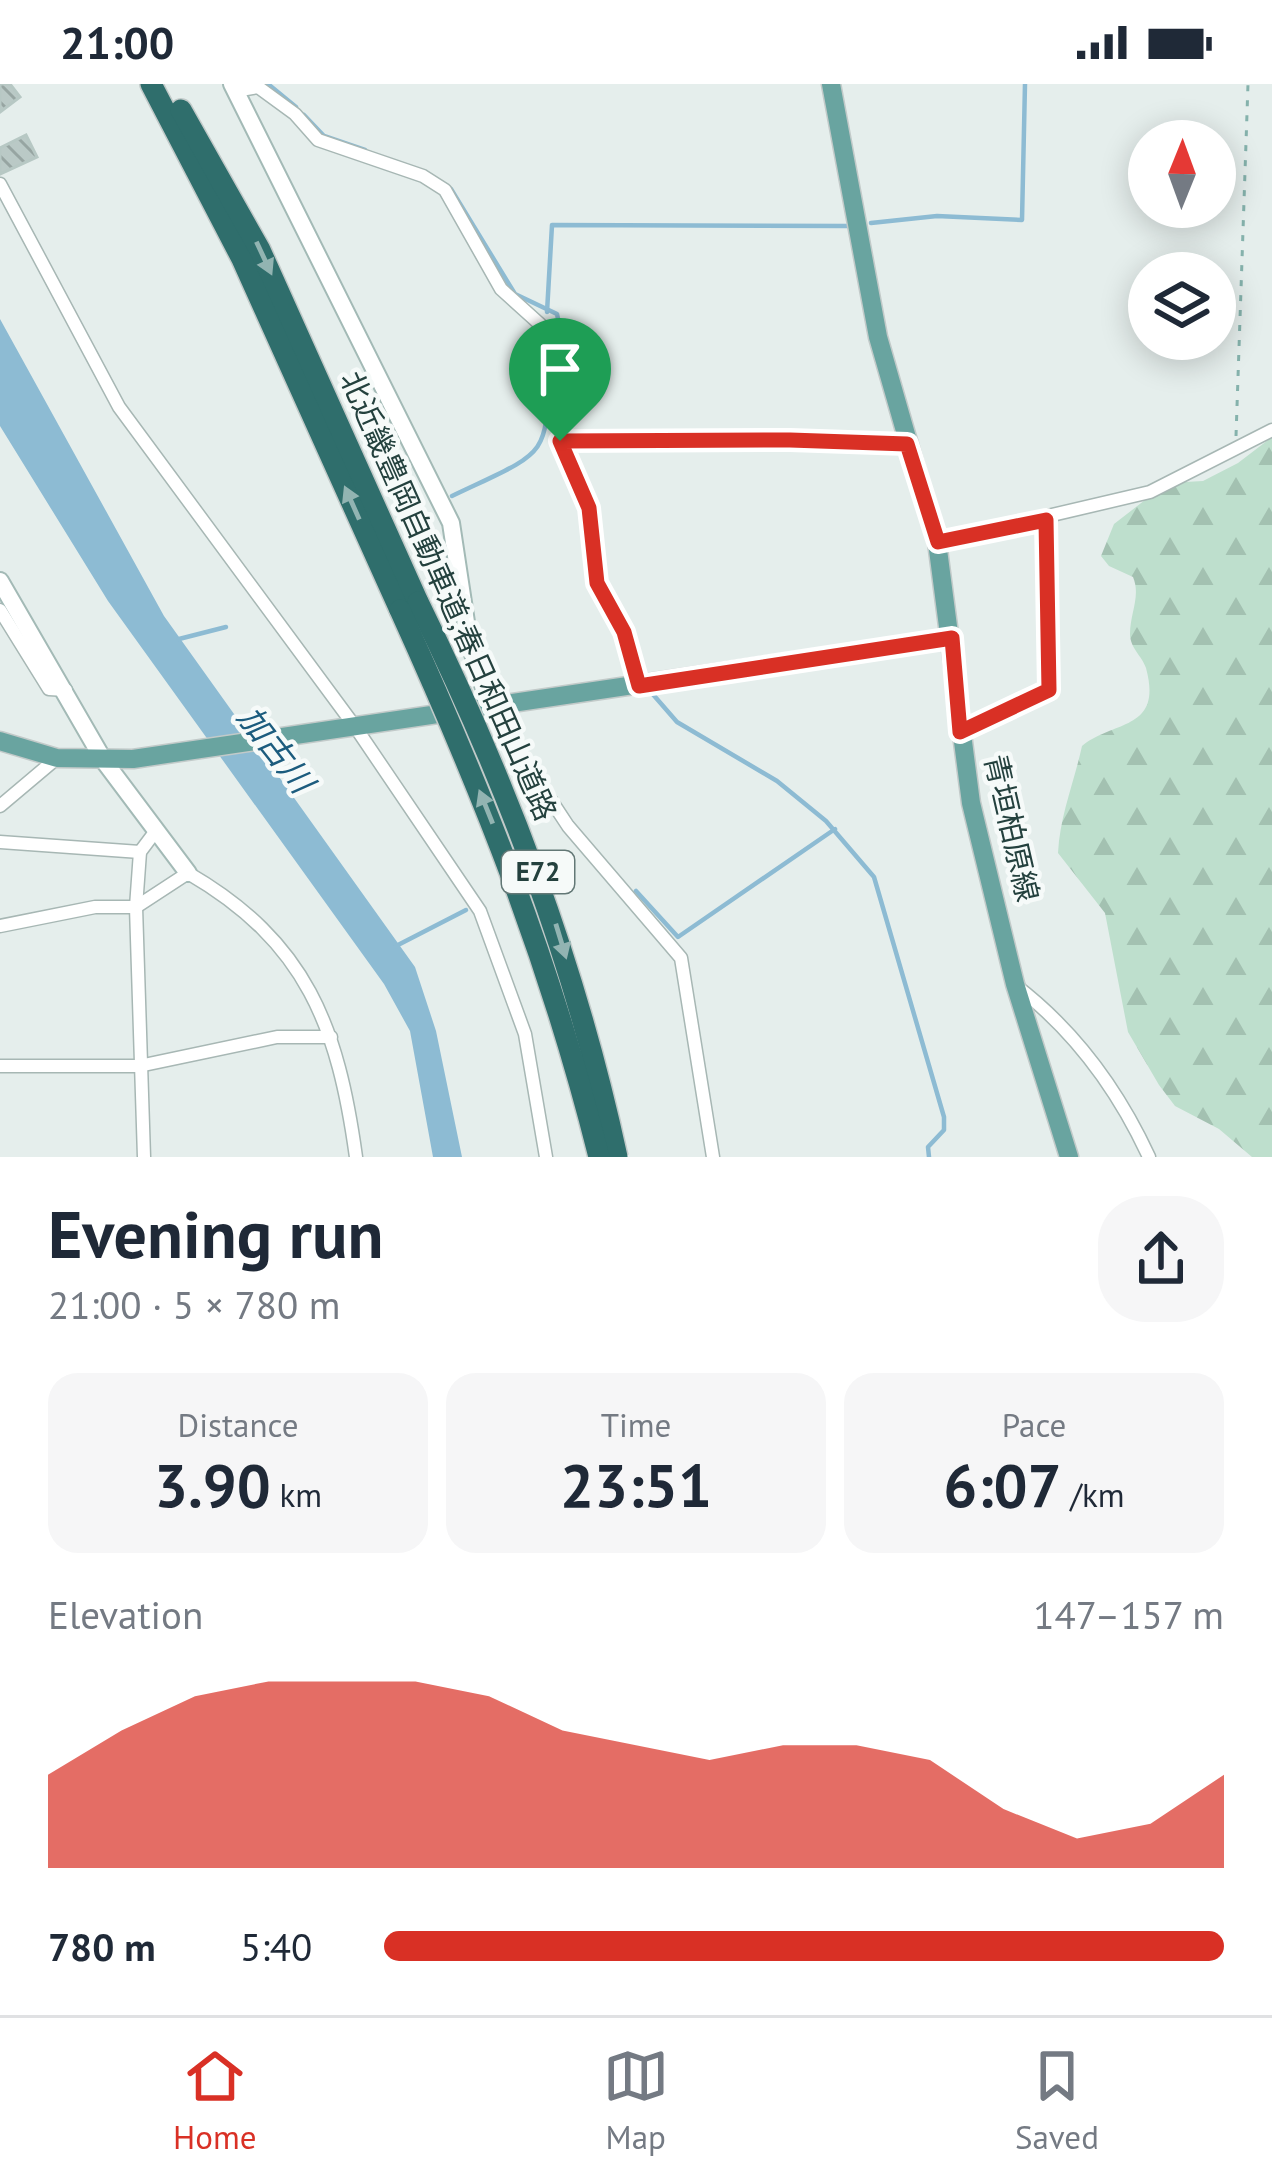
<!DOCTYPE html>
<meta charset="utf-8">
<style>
:root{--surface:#fff;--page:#f6f6f7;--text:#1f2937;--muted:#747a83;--line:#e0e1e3;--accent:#d93025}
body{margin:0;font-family:"PT Sans","Noto Sans JP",sans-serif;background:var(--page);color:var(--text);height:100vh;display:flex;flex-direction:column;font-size:45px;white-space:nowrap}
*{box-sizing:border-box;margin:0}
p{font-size:39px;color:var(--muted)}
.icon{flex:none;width:66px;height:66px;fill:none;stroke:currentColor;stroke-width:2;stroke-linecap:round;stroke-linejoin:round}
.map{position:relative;height:1073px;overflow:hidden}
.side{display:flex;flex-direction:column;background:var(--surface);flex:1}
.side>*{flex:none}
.needle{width:78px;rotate:1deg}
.fabs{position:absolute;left:1128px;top:36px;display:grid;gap:24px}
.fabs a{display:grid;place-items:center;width:108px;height:108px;border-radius:50%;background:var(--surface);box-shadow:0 6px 30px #0003;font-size:60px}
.pin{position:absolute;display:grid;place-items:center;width:102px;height:102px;color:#fff;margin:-123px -51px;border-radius:50% 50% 50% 0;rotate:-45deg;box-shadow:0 0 12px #0007}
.pin .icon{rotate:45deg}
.round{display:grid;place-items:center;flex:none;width:126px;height:126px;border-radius:48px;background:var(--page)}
.head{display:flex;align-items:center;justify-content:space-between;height:204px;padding:0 48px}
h1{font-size:66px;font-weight:800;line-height:90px}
.stats{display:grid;grid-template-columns:repeat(3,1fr);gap:18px;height:204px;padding:12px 48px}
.stats div{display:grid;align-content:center;border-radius:30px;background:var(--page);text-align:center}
.stats b{font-size:60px;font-weight:800}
.stats small{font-size:33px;font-weight:400}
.stats p{font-size:33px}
.chart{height:336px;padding:24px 48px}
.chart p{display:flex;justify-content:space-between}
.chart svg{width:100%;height:216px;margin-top:12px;fill:var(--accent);opacity:.7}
ul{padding:0 48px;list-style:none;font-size:39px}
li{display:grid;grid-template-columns:192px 144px 1fr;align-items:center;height:90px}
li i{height:30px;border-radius:15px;background:var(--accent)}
.status{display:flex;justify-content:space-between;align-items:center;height:84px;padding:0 60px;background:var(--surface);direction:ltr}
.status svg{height:33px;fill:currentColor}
.dock{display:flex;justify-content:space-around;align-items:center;height:168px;border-top:3px solid var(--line);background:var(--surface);font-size:33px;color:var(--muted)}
.dock a{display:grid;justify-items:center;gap:6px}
.dock .active{color:var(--accent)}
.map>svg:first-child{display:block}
.forest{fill:url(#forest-firs)}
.water{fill:#8dbbd3}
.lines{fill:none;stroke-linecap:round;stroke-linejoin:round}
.stream{stroke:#8dbbd3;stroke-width:4.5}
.building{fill:url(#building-back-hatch);stroke:#b7c8c4;stroke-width:3}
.street-casing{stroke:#a7b7b4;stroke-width:15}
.secondary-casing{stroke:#a3bab6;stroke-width:20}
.primary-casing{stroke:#c2cac9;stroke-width:21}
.highway-casing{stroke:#c2cac9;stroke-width:24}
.path{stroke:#85b2ac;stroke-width:3;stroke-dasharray:6 9;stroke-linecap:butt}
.street{stroke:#fff;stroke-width:12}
.secondary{stroke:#fff;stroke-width:16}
.primary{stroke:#69a4a0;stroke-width:18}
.highway{stroke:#2f6e6c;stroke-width:21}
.highway-bridge-casing{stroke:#c2cac9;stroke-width:24;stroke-linecap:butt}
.highway-bridge{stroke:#2f6e6c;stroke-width:21}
.oneway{fill:#92b4b2}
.route-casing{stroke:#fff;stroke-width:24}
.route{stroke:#d93025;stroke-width:15}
.labels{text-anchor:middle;stroke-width:9;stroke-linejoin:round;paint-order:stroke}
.shield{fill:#f6faf9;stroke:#637876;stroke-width:3}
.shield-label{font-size:27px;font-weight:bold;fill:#24413e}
.street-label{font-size:30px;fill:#24413e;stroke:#f6faf9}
.water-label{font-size:33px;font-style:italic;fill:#1c5c7e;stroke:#f6faf9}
</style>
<div class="status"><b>21:00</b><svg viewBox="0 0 49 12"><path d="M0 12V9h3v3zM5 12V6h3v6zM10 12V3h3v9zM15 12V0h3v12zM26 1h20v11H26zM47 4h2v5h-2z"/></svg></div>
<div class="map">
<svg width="1272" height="1073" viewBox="0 0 1272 1073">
<defs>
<pattern id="forest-firs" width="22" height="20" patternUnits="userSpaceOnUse" patternTransform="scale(3)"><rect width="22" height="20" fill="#bedfcd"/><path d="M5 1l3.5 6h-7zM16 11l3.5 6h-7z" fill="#a3c1b1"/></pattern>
<pattern id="building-back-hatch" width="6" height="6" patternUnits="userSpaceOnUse" patternTransform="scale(3)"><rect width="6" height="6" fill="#bac9c6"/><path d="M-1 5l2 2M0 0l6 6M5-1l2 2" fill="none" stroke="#97a5a2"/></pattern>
</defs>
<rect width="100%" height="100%" fill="#e5eeec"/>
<path class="forest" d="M 1272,353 L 1272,1073 L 1252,1073 L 1219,1045 L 1175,1022 L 1159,1001 L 1128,948 L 1105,829 L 1058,769 C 1060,731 1074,699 1082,662 C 1114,636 1163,647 1146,584 C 1142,572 1130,564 1130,550 C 1130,529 1141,512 1133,493 L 1109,482 L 1101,472 L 1114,440 L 1167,399 L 1203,397 L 1238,379 Z"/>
<polygon class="water" points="0,235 164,532 415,883 436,947 462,1073 433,1073 410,947 384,900 108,517 0,342"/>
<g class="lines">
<g class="stream">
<polyline points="268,0 296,23"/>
<polyline points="304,31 324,52 365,66"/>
<polyline points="451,105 515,210 557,230 565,269"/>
<polyline points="871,139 937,132 1022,136 1025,0"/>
<polyline points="547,228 552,141 848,142"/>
<polyline points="578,389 593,417 596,439"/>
<path d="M 452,412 C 555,363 545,377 550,265"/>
<polyline points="601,492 632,547 645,591"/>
<polyline points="179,555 226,543"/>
<polyline points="650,607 677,638 777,697 826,737 874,793 944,1033 944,1046 928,1063 929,1073"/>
<polyline points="636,807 678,853 835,745"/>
<polyline points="396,862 466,826"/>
</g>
</g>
<g class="building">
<polygon points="0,0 10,0 20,13 0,28"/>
<polygon points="26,51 37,73 0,90 0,64"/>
</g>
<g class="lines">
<defs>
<g id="street">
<polyline points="235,7 258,3 295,30 318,56 423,92 445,106 501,205 553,252 559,269 563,372 589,424 597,499 624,548 639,602"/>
<polyline points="0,100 119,323 356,644 480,827 525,950 546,1073"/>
<polyline points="560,357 907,360"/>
<polyline points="937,458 1150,408 1272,346"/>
<polyline points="0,526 49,605 66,606"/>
<polyline points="491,625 568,742 681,874 713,1073"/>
<polyline points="960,648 1049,606 1046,436"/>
<polyline points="0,722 57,674"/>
<polyline points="0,758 140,768"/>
<path d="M 0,842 L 95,823 L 136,823 L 188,789 C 307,858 338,943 356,1073"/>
<path d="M 1015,901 C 1074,946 1118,1006 1149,1073"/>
<polyline points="0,982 139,982 277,953 331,953"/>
<polyline points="144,1073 136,823 140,768 155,748"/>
</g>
<g id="secondary">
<polyline points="232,0 451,439 469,558 491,625"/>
<polyline points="0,497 104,677 188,789"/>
</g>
<g id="primary">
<polyline points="831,0 878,253 937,458 971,719 1015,900 1069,1073"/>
<polyline points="0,657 57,674 133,675 952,554"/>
</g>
<g id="highway">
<polyline points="151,0 242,175 400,526"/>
<polyline points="181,26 260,166 418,518"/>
</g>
</defs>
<use href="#street" class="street-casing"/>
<use href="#secondary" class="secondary-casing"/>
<use href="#primary" class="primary-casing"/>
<use href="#highway" class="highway-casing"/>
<polyline class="path" points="1236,352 1248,0"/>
<use href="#street" class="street"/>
<use href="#secondary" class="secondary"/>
<use href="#primary" class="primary"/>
<use href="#highway" class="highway"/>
<defs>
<g id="highway-bridge">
<path d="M 418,518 C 506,697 575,878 617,1073"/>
<path d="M 400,526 C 483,709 550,877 599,1073"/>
</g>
</defs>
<use href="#highway-bridge" class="highway-bridge-casing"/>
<use href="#highway-bridge" class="highway-bridge"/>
</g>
<defs><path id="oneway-solid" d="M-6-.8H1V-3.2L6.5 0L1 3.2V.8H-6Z" transform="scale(3)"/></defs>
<g class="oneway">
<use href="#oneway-solid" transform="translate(264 174) rotate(65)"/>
<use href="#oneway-solid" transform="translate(352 419) rotate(-114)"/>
<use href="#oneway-solid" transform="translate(486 723) rotate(-112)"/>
<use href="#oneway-solid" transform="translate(561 857) rotate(73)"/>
</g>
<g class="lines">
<defs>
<polygon id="route" points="790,356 907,360 938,458 1046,436 1049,606 960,648 952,554 639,602 624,548 597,499 589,424 560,357"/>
</defs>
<use href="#route" class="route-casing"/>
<use href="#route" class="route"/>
</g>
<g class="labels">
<rect class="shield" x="502" y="767" width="72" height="42" rx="9"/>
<g class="shield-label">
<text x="538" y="797">E72</text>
</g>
<g class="street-label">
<text transform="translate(448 512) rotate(66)" y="10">北近畿豊岡自動車道;春日和田山道路</text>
<text transform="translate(1011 744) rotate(77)" y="10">青垣柏原線</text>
</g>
<g class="water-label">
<text transform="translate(276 665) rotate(52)" y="12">加古川</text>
</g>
</g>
</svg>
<div class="fabs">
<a><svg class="needle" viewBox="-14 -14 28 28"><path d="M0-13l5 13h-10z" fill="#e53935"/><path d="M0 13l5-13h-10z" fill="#747a83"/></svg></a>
<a><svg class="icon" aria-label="layers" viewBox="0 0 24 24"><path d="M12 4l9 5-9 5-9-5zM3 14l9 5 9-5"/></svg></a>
</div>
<div class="pin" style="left:560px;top:357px;background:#1e9e55"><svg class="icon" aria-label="arrive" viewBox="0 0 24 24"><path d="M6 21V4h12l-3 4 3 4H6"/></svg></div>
</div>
<section class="side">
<div class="head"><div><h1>Evening run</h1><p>21:00 · 5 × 780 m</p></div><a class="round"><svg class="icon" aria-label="share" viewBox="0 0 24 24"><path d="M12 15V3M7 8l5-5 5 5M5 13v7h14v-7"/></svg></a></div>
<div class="stats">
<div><p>Distance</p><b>3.90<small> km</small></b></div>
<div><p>Time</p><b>23:51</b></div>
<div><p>Pace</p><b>6:07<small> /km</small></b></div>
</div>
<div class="chart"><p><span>Elevation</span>147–157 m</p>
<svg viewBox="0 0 160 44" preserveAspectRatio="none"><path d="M0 44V25L10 16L20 9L30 6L40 6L50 6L60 9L70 16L80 19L90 22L100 19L110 19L120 22L130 32L140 38L150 35L160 25V44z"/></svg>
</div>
<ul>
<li><b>780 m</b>5:40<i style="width:100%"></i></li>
</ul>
</section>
<nav class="dock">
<a class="active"><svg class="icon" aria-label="home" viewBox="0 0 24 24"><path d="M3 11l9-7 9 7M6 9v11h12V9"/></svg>Home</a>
<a><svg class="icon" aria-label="map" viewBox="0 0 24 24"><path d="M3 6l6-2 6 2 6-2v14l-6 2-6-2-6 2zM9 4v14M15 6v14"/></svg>Map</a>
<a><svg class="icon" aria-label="saved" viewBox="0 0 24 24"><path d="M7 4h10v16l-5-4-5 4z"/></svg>Saved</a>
</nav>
